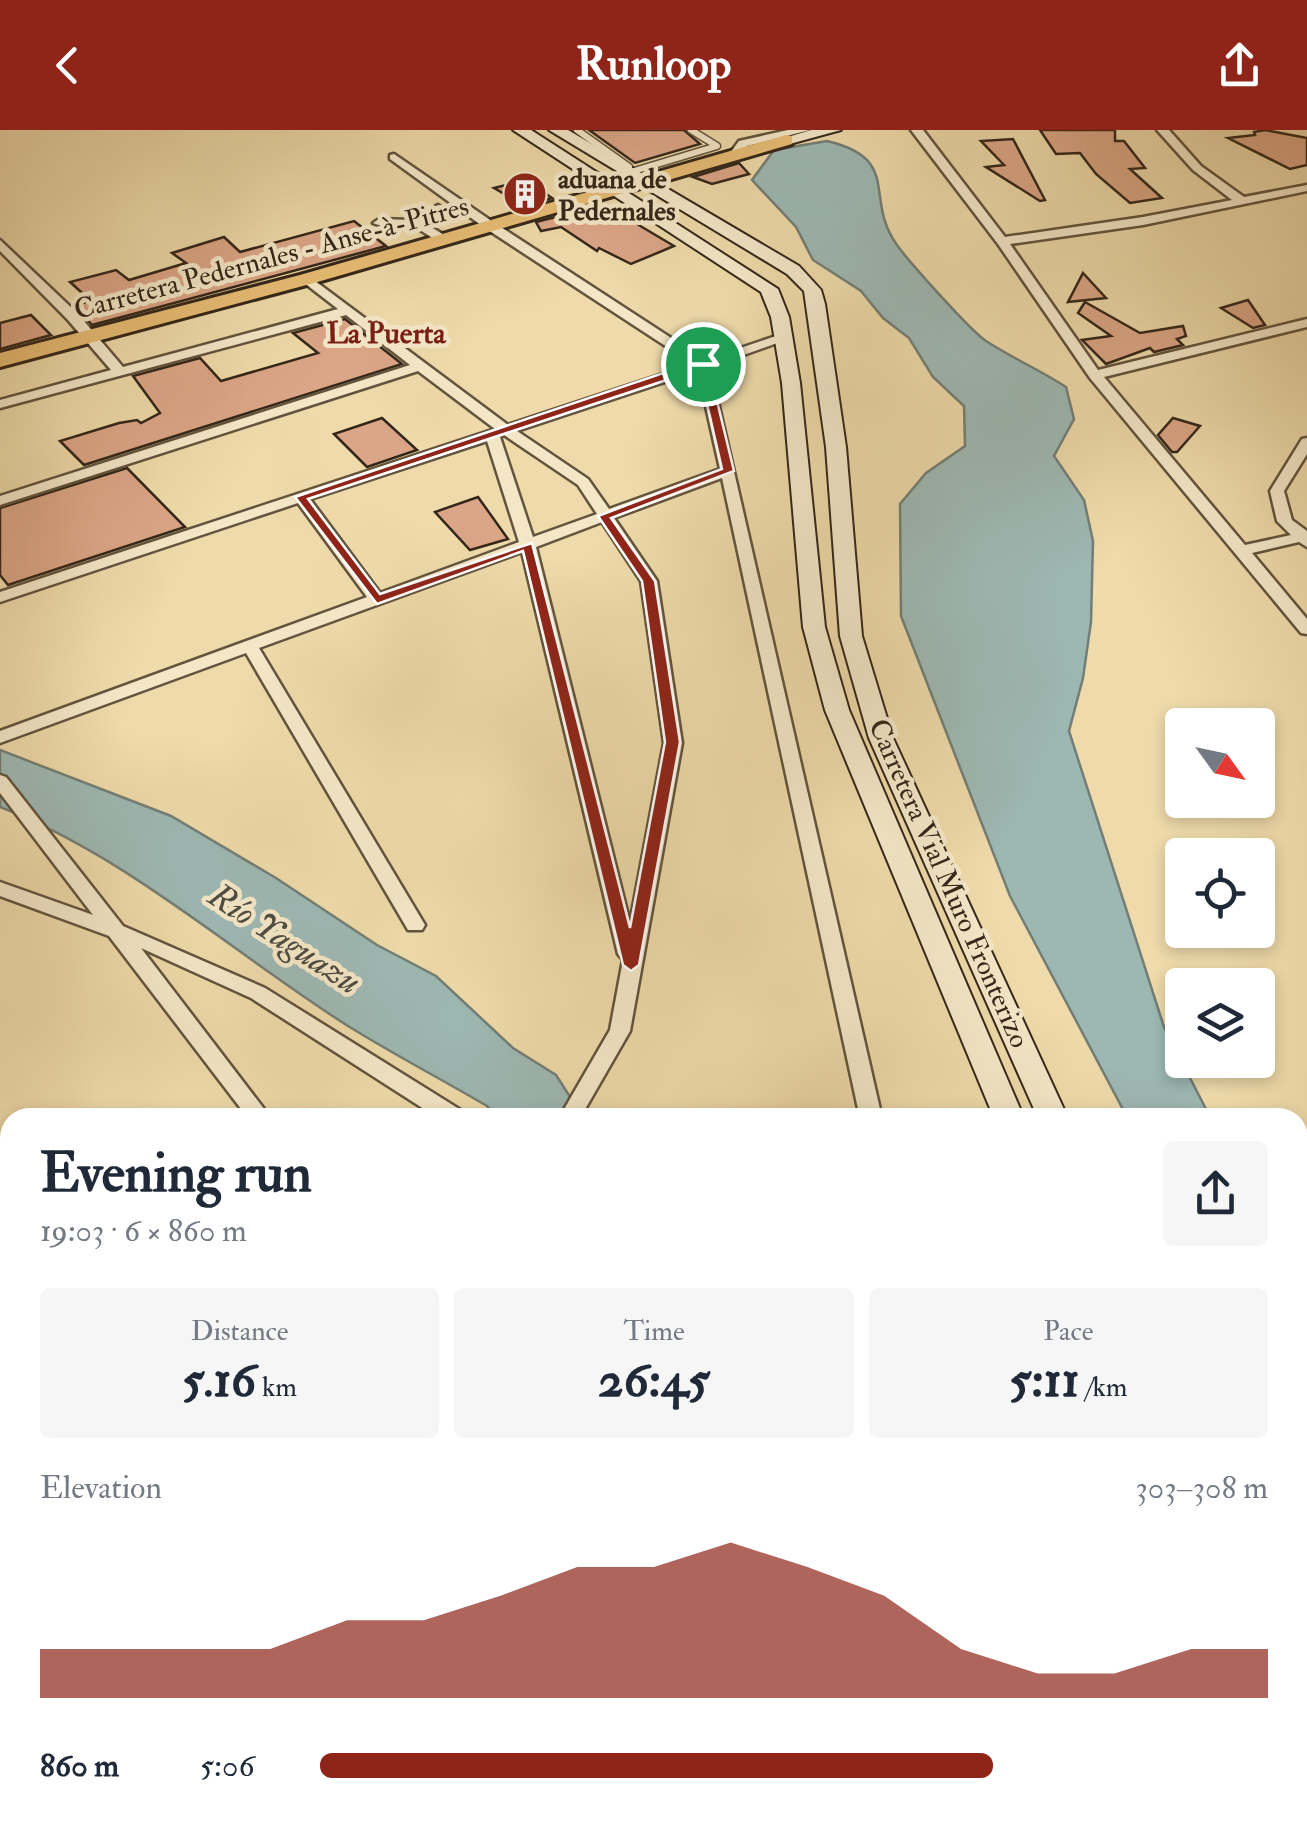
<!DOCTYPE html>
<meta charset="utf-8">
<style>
:root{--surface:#fff;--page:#f6f6f7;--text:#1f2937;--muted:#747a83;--accent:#8f2418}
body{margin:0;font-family:"IM FELL Double Pica",serif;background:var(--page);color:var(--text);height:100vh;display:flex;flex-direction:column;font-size:38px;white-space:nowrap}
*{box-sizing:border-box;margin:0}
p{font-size:32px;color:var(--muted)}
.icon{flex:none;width:55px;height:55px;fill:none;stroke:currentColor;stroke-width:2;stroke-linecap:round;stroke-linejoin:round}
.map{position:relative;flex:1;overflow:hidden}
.panel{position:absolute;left:0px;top:978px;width:1308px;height:718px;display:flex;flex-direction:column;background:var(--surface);border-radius:30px 30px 0 0;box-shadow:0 5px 15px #0003}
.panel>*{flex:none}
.needle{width:65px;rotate:123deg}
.controls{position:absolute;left:1165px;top:578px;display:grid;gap:20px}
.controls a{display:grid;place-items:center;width:110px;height:110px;border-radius:10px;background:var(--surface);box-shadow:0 5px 15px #0003;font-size:50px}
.pin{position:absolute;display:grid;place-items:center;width:85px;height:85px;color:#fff;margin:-42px;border:5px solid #fff;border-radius:50%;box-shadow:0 2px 10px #0007}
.round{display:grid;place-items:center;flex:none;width:105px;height:105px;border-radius:10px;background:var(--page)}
.summary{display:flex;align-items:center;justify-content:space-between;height:170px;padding:0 40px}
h1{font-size:55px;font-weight:700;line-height:75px}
.figures{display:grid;grid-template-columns:repeat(3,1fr);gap:15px;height:170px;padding:10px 40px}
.figures div{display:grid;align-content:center;border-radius:10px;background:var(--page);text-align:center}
.figures b{font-size:50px;font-weight:700}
.figures small{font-size:28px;font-weight:400}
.figures p{font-size:28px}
.chart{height:280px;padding:20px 40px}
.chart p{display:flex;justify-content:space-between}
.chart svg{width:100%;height:180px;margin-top:10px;fill:var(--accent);opacity:.7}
ul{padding:0 40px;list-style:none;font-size:32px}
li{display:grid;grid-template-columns:160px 120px 1fr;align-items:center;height:75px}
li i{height:25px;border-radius:12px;background:var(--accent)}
header{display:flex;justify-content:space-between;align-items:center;height:130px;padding:0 40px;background:var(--accent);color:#fff;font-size:45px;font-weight:700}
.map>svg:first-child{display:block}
.green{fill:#b2c18d;stroke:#737453;stroke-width:2.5}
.water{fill:#9db8b3;stroke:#737e75;stroke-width:2.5}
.building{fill:#dba687;stroke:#342719;stroke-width:2.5}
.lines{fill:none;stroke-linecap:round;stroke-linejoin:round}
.lane-casing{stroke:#62543d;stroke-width:9}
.street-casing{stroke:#62543d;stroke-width:5}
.secondary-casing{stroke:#342719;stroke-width:4}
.primary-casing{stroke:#342719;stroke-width:6}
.lane{stroke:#f4e7c8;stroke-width:6}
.street{fill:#f4e7c8;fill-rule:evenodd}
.secondary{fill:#f4e7c8;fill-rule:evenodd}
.primary{fill:#e7bd75;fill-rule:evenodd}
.route{fill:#8f2418;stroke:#fff;stroke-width:2.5;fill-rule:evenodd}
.labels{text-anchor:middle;stroke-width:9;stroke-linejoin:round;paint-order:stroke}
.far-poi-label{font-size:28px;font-weight:bold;fill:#342719;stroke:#f4e7c8;text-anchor:start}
.far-street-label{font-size:28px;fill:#342719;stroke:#f4e7c8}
.far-neighbourhood-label{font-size:30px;font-weight:bold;fill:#7a1f14;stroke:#f4e7c8}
.water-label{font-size:35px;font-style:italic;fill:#4e4b40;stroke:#f4e7c8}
</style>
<header><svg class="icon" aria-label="back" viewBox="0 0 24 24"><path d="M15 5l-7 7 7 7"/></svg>Runloop<svg class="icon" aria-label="share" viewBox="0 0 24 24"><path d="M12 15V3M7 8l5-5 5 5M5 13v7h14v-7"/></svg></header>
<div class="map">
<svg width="1307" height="1693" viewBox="0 0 1307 1693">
<rect width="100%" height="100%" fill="#eedaaa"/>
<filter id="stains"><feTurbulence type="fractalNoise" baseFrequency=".002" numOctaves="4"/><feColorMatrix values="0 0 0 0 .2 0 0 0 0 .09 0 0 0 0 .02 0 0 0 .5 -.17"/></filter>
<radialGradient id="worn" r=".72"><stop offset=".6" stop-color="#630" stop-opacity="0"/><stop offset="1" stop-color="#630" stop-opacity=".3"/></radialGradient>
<polygon class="green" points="421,1685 622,1685 624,1693 405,1693"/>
<g class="water">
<path d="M 827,11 C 903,29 863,68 897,115 C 909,132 971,201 986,211 C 1012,228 1040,240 1066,257 L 1074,289 L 1054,326 L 1084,370 L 1093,411 L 1091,492 L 1083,548 L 1069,601 L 1164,897 L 1210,987 L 1127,987 L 1010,766 L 901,486 L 900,374 L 926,343 L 965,316 L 964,276 L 933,247 L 909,208 L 883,188 L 861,161 L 813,130 L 796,97 L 752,50 L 774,20 Z"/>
<path d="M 0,620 L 171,686 L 276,748 L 377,815 L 436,846 L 513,918 L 556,945 L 583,987 L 495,987 L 487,976 C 441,949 393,924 348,896 C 233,823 128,727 0,677 Z"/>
<polygon points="1298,1198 1307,1223 1307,1438 1298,1402"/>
</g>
<g class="building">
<polygon points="589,0 684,0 700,14 635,33"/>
<polygon points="1040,0 1115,0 1115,11 1124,11 1145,38 1130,39 1162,68 1130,73 1096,44 1080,23 1056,24"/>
<polygon points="1265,0 1307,8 1307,35 1290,39 1228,8 1255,5 1254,2"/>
<polygon points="1013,9 1034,49 1045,70 1040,71 986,37 1004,35 981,11"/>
<polygon points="739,33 749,44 712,54 693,47"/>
<polygon points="526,50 552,68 525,76 494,58"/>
<polygon points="607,74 642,97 674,116 631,134 599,118 597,121 561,97 541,101 536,92"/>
<polygon points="354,91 386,116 92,195 76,177 90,170 70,152 116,140 129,150 186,133 172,123 224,107 240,122"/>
<polygon points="1083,143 1106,168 1068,172"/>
<polygon points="1248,170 1265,195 1253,198 1221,178"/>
<polygon points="1085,172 1140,203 1183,196 1186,206 1177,209 1183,215 1154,222 1150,218 1106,234 1082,210 1111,206 1078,183"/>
<polygon points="31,185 51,205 0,219 0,193"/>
<polygon points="345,189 402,234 84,335 60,311 119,293 137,290 141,293 160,283 133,246 200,228 221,251 318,223 293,203"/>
<polygon points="382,288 417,320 367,337 334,304"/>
<polygon points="1173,288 1200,296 1177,322 1172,322 1158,305"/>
<polygon points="127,338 185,397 8,455 0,445 0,378"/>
<polygon points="478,367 508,409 470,420 435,382"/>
</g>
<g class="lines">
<defs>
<g id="lane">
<polyline points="577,0 629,37"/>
<polyline points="634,41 717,16 691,0"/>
</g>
<g id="street">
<polygon points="788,0 810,0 747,16 740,25 730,23 739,11"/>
<polygon points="911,0 923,0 1005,107 1143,87 1232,70 1193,40 1157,0 1169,0 1201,36 1244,67 1307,55 1307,61 1143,95 1010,114 1098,240 1307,189 1307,197 1104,247 1245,415 1291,405 1277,391 1270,361 1302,309 1307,308 1307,324 1284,361 1292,390 1307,401 1307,417 1299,412 1252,423 1307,489 1307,504 1301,503 1090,248 998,114"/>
<path d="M 394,24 L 493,92 L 705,230 L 779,205 L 791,208 L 710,237 L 882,988 L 860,988 L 722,348 L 614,388 L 657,451 L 682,613 L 630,901 L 580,988 L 559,988 L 610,900 L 623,830 L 618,824 L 522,422 L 259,518 L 422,790 L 425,795 L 422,800 L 408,800 L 246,523 L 0,613 L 0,601 L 367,467 L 298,373 L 0,472 L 0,462 L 495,299 L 418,241 L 0,375 L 0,366 L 410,235 L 346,185 L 0,278 L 0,270 L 111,240 L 68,190 L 0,121 L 0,110 L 78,184 L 123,237 L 338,179 L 303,152 L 301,149 L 307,145 L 508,295 L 693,234 L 485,98 L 390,29 L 390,25 ZM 698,241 L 720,339 L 609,379 L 588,349 L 517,301 ZM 504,305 L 578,355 L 597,384 L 533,407 L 500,307 ZM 487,311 L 519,412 L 380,463 L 310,369 ZM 602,392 L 641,451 L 664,613 L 630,793 L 536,417 Z"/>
<path d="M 438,75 L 444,79 L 442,82 L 424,93 L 446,106 L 446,112 C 433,112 427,102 415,98 C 401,94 386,99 373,93 L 379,89 L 411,90 Z"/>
<polygon points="0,645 6,647 123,796 265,858 464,982 466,988 438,988 251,868 141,818 271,988 248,988 109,806 0,766 0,752 93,785 0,663"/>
<polygon points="10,1295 10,1327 0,1332 0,1300"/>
<polygon points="430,1685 458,1685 456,1693 428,1693"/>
<polygon points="679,1685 707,1685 709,1693 681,1693"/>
<polygon points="775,1685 807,1685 810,1693 778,1693"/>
<polygon points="1012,1685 1040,1685 1042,1693 1014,1693"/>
</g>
<g id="secondary">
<polygon points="513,0 531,0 778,159 789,187 800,253 825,497 849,580 1024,988 994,988 825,580 803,497 782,253 771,187 761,162"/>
<polygon points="549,0 568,0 799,136 821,160 825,174 846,317 862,506 893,608 1068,988 1038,988 869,608 840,506 826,317 804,161 787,144"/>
<polygon points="811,0 841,0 786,15 778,10"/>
<rect x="1140" y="1685" width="40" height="8"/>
<polygon points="1199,1685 1239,1685 1240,1693 1200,1693"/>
</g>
<polygon id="primary" points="786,5 792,6 792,14 314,153 0,237 0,223 300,145"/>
</defs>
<use href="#lane" class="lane-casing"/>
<use href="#street" class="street-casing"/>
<use href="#secondary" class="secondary-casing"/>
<use href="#primary" class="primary-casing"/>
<use href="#lane" class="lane"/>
<use href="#street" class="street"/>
<use href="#secondary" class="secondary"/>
<use href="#primary" class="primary"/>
</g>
<path class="route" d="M 699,231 L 708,234 L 734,341 L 611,388 L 655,451 L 680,612 L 639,835 L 631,841 L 623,835 L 523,421 L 377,474 L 295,367 ZM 699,239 L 722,339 L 598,386 L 642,451 L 665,612 L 630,798 L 532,413 L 380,464 L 308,369 Z"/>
<defs>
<symbol id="building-disc" viewBox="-11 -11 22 22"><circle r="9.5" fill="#8f2418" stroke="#f4e7c8"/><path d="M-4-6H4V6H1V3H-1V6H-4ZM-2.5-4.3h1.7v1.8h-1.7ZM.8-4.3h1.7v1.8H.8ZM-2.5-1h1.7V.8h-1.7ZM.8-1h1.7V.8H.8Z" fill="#fff"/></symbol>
</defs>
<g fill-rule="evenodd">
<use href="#building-disc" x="500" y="39" width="50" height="50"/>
</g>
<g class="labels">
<g class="far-poi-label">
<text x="558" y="58">aduana de<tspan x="558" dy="32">Pedernales</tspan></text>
</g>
<g class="far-street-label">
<text transform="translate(271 127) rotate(-15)" y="10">Carretera Pedernales - Anse-à-Pitres</text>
<text transform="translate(950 753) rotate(66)" y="10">Carretera Vial Muro Fronterizo</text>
</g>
<g class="far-neighbourhood-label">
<text x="386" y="213">La Puerta</text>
</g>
<g class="water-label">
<text transform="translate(285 808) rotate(33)" y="12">Río Yaguazu</text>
</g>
</g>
<rect width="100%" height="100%" filter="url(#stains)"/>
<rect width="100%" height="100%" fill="url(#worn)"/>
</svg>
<div class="controls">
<a><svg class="needle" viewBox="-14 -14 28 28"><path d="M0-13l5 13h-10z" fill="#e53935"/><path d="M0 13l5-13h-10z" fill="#747a83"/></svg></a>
<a><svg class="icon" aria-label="locate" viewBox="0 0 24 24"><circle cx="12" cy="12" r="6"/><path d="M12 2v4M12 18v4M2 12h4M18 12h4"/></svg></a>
<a><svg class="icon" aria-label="layers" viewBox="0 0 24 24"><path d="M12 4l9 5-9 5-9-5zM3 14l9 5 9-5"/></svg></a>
</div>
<div class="pin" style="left:703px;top:234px;background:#1e9e55"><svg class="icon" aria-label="arrive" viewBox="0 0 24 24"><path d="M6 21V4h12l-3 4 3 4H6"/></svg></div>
<section class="panel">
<div class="summary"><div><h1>Evening run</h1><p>19:03 · 6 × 860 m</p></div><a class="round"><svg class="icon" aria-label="share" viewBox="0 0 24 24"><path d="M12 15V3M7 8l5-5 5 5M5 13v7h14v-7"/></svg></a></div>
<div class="figures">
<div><p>Distance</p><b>5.16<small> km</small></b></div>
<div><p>Time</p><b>26:45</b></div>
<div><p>Pace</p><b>5:11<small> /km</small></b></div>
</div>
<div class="chart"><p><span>Elevation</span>303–308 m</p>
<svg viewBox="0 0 160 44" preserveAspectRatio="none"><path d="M0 44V32L10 32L20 32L30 32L40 25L50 25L60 19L70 12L80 12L90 6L100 12L110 19L120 32L130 38L140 38L150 32L160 32V44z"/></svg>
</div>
<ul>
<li><b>860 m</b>5:06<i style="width:71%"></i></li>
</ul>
</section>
</div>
